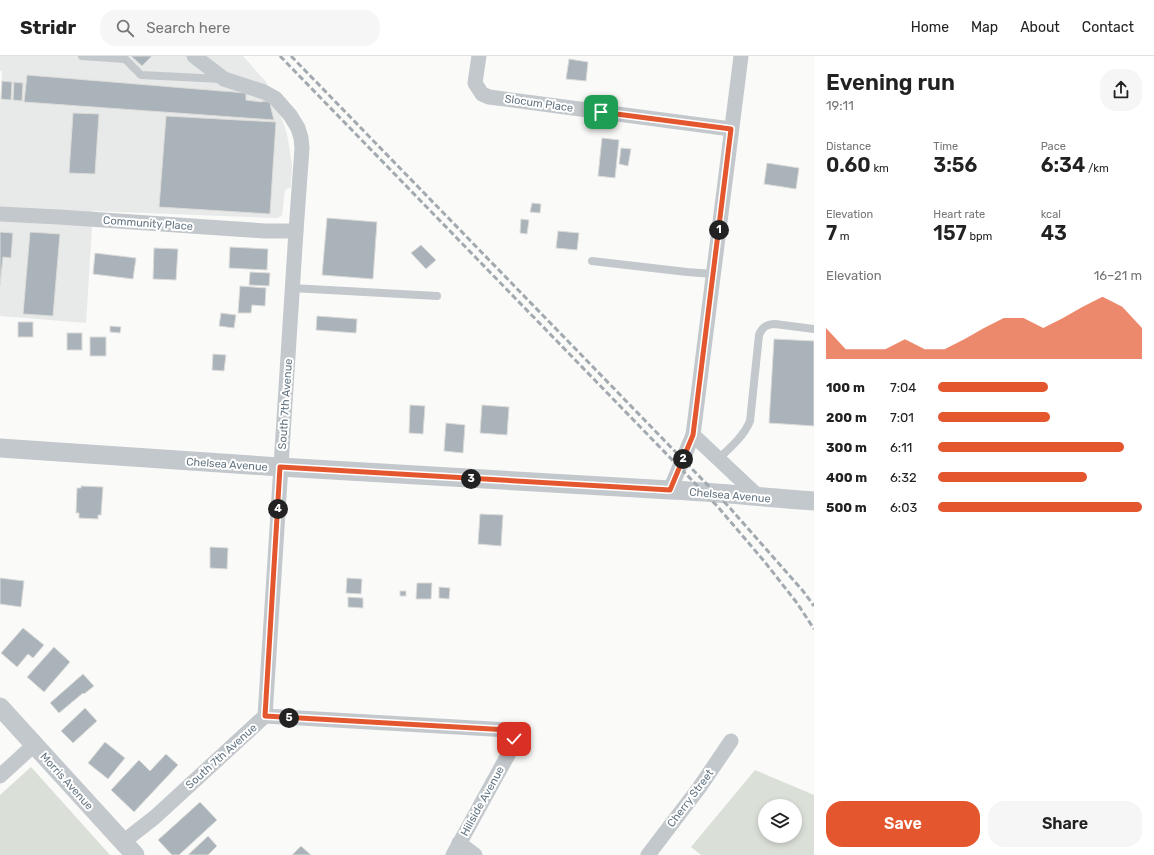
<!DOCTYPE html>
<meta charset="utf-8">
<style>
:root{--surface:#fff;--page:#f6f6f6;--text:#222;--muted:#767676;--line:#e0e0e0;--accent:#e4572e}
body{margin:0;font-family:Rubik,sans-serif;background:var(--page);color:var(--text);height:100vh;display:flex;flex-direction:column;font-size:15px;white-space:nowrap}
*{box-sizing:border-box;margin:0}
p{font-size:13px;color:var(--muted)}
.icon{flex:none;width:22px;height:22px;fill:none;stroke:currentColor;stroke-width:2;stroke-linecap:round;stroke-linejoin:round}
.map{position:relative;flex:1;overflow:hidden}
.drawer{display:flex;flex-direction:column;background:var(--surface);width:340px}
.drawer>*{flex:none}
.fabs{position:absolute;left:758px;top:743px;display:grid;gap:8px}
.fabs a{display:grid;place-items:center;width:44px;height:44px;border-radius:50%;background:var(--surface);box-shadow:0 2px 6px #0003;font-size:20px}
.pin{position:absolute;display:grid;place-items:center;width:34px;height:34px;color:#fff;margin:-17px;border-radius:8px;box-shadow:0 2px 6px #0006}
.km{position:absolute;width:20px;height:20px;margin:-10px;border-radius:50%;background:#222;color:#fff;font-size:11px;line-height:20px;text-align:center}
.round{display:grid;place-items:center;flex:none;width:42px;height:42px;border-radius:16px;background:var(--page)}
.summary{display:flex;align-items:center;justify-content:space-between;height:68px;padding:0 12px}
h1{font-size:22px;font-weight:600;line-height:30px}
.stats{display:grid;grid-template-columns:repeat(3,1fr);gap:6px;height:68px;padding:4px 12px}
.stats div{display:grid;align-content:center}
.stats b{font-size:20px;font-weight:600}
.stats small{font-size:11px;font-weight:400}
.stats p{font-size:11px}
.chart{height:112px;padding:8px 12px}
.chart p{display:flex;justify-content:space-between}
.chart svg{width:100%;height:72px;margin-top:4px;fill:var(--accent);opacity:.7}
.cta{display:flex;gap:8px;margin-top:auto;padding:8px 12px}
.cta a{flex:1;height:46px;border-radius:16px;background:var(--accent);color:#fff;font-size:16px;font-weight:600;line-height:46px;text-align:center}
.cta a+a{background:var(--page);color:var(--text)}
ul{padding:0 12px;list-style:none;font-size:13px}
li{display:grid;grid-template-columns:64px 48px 1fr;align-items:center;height:30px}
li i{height:10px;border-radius:5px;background:var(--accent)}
header{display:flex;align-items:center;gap:24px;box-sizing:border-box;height:56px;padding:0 20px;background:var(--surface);border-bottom:1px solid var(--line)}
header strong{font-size:19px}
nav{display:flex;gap:22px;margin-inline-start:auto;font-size:14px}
.search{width:280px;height:36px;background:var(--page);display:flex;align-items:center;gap:10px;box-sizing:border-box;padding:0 14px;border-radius:16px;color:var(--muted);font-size:15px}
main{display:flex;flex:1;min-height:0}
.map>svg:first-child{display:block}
.built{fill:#e8e9e9}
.green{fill:#dadfd7;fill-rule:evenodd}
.building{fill:#aab3b9;stroke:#dcdcda}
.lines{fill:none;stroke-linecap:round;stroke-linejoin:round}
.service{stroke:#c3c8cc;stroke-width:8}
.minor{stroke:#c3c8cc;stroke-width:15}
.tertiary{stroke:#c3c8cc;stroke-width:19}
.rail{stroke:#a2aab0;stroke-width:3;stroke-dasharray:6 3;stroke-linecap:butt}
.route-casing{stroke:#fff;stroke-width:8}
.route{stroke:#e4572e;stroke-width:5}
.labels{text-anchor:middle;stroke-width:4;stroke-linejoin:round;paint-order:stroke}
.street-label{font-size:11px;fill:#657683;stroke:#fff}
</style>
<header>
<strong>Stridr</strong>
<div class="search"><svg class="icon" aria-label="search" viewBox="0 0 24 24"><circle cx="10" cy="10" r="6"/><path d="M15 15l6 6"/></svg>Search here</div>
<nav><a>Home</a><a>Map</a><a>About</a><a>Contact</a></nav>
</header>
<main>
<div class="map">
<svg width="814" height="799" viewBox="0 0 814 799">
<rect width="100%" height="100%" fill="#fafaf8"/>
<polygon class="built" points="0,0 243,0 267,27 266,41 276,50 285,71 288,83 292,109 291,131 285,134 282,160 276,162 93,155 86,267 0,260 0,52 2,16 0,14"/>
<g class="green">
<polygon points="31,711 110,799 0,799 0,739"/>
<path d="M 755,714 L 814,739 L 814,799 L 701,799 L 691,791 ZM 765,750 L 795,750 L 795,780 L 765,780 Z"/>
</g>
<g class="building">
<polygon points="131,0 152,0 142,10"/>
<polygon points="569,3 588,6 586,25 566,23"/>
<polygon points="27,19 246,37 246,44 262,46 263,45 270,46 271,52 274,64 24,46"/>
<polygon points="2,25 12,26 11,44 1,43"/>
<polygon points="14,26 23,27 22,45 13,44"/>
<polygon points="73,57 99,58 95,118 69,117"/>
<polygon points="166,60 276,66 270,158 159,151"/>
<polygon points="602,82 619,84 615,122 598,120"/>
<polygon points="621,92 631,93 628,110 619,108"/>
<polygon points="767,107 799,112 796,133 764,128"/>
<polygon points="532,147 541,148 540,157 530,156"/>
<polygon points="327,162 377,166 373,223 322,219"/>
<polygon points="521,163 529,164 527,178 520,177"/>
<polygon points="558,175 579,177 577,194 556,192"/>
<polygon points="0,176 13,177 11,202 3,201 0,230"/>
<polygon points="30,176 60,178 53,260 23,258"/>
<polygon points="421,189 436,204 426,213 411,197"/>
<polygon points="230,191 268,193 267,214 229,212"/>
<polygon points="154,192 178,193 176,224 153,223"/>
<polygon points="95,197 136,202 133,223 93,218"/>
<polygon points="250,216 270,217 269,230 249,229"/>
<polygon points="240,230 266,232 265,250 252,249 251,257 238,257"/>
<polygon points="221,257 236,259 234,272 219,270"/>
<polygon points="317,260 357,263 356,277 316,274"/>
<rect x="18" y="266" width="15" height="15"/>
<polygon points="110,270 121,271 120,277 110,276"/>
<rect x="67" y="277" width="15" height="17"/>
<rect x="90" y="281" width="16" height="19"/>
<polygon points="774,283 814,285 814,370 769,367"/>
<polygon points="213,298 226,299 224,315 212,314"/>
<polygon points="410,349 425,350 423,378 409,377"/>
<polygon points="482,349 509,351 507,379 480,377"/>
<polygon points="446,367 465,369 463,397 444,395"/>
<polygon points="81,430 103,431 101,459 98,459 98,463 79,462 79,457 76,457 77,432 81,432"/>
<polygon points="480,458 503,459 501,490 478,488"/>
<polygon points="210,491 228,492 227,513 210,512"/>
<polygon points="0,522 24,525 21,551 0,548"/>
<polygon points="347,522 362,523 361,538 346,537"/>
<polygon points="417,527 432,527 431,543 416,543"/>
<polygon points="439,531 450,532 449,543 439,542"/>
<rect x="400" y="535" width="6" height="5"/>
<polygon points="348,541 363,542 363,552 348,551"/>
<polygon points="23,572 44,589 33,602 28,598 17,611 1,597"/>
<polygon points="54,591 70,606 44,636 27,621"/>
<polygon points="83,618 94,630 84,638 83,637 59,657 50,647"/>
<polygon points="85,652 97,665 73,687 61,675"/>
<polygon points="105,686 125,702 108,723 88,707"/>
<polygon points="166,698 178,709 134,756 111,734 139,704 150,715"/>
<polygon points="200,746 217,764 179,799 172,799 158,784"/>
<polygon points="208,780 217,790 208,799 188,799"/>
<polygon points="301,790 311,799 292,799"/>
</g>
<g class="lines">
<g class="service">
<polyline points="82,0 125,3"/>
<polyline points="122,0 141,19 221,23"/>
<polyline points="592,205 687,216 714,218"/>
<polyline points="292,232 437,240"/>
<path d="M 718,403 C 730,392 744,380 750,365 L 759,279 C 762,271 767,268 775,268 L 814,273"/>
</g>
<g class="minor">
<polyline points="479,0 475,27 482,38 489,41 731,73"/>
<polyline points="741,0 693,379 759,441"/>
<polyline points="0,158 59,161 265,175 296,175"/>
<polyline points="670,434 693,379"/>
<polyline points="265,660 509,674 514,683 514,688 453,799"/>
<polyline points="0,720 35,688"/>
<polyline points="123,786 155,761 265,660 296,175 302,92 301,82 298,72 290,59 275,42 264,36 224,23 194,0"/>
<polyline points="459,787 475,799"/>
<polyline points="648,799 699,732 731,685"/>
</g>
<g class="tertiary">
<path d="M 0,392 L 280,411 L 670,434 C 718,436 766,442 814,445"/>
<polyline points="0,651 135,799"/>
</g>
<g class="rail">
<polyline points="280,0 718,451 764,505 797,547 814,573"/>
<polyline points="291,0 730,452 803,535 814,550"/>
</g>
</g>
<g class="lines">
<defs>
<polyline id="route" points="514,683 509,674 265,660 280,411 670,434 693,379 731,73 601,56"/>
</defs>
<use href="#route" class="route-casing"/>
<use href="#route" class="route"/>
</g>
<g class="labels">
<g class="street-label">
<text transform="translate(539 47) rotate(8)" y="4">Slocum Place</text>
<text transform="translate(148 167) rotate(4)" y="4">Community Place</text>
<text transform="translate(285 348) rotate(-86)" y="4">South 7th Avenue</text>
<text transform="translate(227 408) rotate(4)" y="4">Chelsea Avenue</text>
<text transform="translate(730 439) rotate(5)" y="4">Chelsea Avenue</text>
<text transform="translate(221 700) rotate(-42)" y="4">South 7th Avenue</text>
<text transform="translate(67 725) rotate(48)" y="4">Morris Avenue</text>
<text transform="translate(690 742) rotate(-53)" y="4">Cherry Street</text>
<text transform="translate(482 745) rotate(-61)" y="4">Hillside Avenue</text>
</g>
</g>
</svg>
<div class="fabs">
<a><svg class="icon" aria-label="layers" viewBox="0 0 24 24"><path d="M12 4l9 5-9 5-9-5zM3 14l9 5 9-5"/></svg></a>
</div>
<div class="pin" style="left:601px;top:56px;background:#1e9e55"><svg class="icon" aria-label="arrive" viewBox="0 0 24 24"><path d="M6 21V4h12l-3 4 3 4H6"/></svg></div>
<div class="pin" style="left:514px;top:683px;background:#d93025"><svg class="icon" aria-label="check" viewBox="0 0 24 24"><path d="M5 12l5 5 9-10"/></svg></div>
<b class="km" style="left:719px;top:174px">1</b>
<b class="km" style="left:683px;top:403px">2</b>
<b class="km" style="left:471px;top:423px">3</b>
<b class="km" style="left:278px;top:453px">4</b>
<b class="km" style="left:289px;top:662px">5</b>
</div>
<section class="drawer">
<div class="summary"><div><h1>Evening run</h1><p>19:11</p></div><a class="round"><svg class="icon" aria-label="share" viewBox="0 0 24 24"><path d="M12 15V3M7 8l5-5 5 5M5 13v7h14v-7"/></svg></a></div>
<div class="stats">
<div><p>Distance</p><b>0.60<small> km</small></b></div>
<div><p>Time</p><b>3:56</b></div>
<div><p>Pace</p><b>6:34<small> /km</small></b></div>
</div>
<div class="stats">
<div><p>Elevation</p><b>7<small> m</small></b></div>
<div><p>Heart rate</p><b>157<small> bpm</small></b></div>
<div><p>kcal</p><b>43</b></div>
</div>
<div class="chart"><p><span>Elevation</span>16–21 m</p>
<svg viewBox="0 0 160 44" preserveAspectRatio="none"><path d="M0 44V25L10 38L20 38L30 38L40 32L50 38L60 38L70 32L80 25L90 19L100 19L110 25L120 19L130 12L140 6L150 12L160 25V44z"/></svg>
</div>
<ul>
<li><b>100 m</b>7:04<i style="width:54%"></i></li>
<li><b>200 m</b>7:01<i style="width:55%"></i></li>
<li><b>300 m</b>6:11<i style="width:91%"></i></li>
<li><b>400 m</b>6:32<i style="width:73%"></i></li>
<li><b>500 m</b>6:03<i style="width:100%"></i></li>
</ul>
<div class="cta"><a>Save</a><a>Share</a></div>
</section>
</main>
